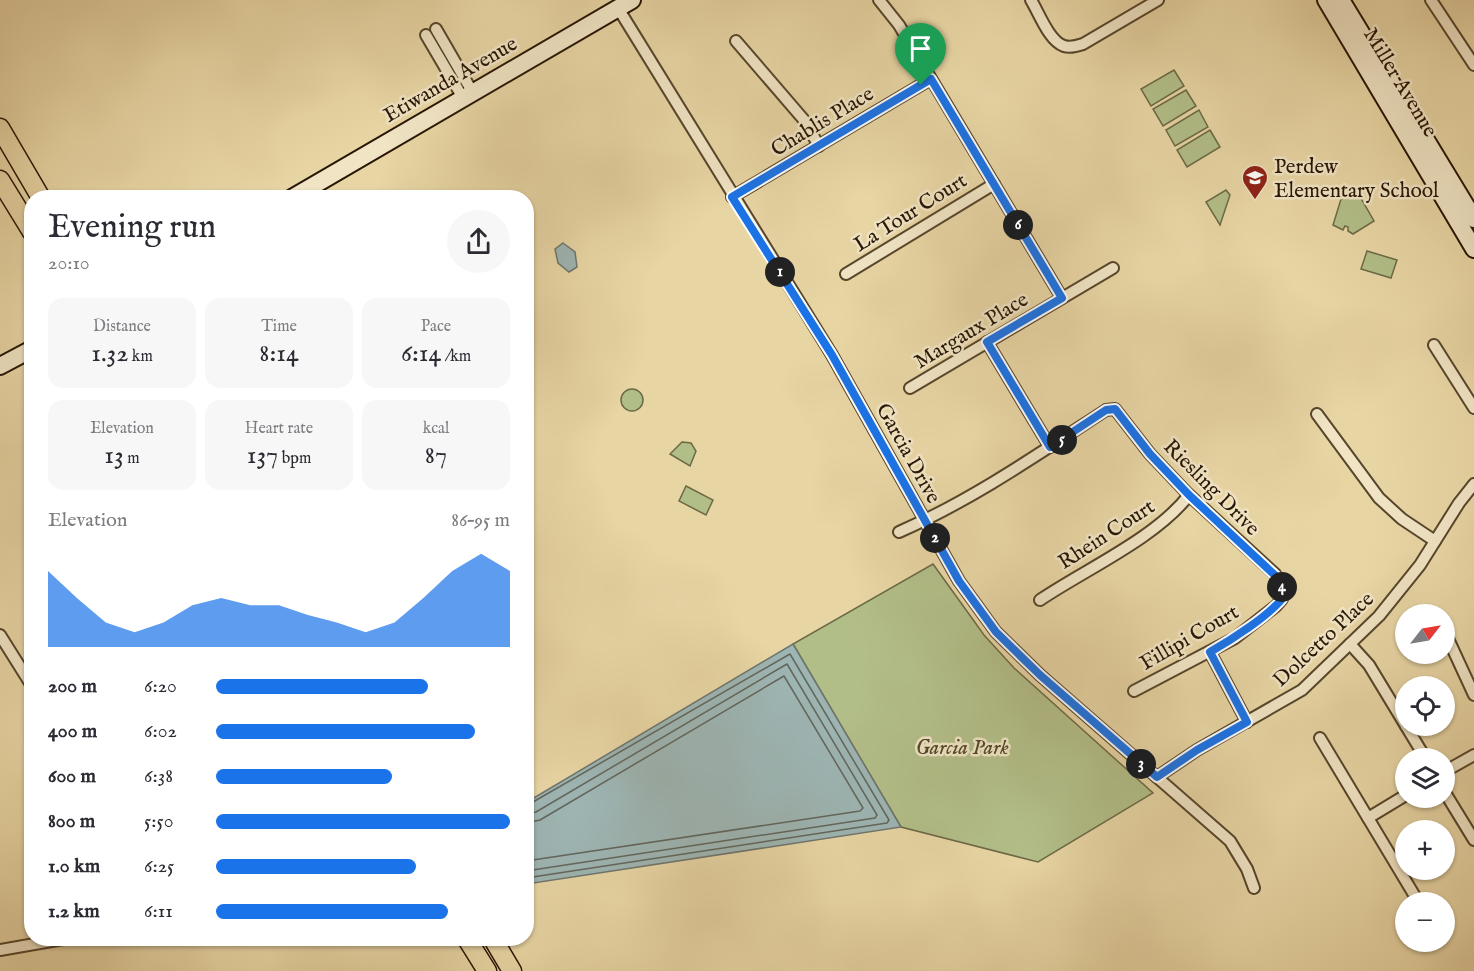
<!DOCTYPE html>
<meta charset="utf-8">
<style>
:root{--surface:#fff;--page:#f7f7f7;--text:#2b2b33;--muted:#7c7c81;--accent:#1a73e8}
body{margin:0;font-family:"IM FELL English",serif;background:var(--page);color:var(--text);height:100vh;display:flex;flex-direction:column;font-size:22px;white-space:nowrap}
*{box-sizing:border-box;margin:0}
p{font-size:20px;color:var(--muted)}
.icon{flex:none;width:33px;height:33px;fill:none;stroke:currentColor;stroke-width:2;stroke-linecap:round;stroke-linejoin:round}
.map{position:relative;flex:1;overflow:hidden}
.sheet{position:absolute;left:24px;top:190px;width:510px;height:756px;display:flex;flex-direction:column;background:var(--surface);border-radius:24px;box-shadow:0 2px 4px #0004}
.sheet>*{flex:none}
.needle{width:39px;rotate:59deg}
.fabs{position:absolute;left:1395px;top:604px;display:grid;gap:12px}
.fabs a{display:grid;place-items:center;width:60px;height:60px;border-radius:50%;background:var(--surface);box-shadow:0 2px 4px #0004;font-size:30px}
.pin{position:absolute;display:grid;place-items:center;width:51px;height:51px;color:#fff;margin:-62px -26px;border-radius:50% 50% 50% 0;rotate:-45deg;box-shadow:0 0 6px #0007}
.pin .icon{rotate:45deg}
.km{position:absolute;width:30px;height:30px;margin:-15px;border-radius:50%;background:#222;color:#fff;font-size:16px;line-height:30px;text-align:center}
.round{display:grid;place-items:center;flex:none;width:63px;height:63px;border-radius:32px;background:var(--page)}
.summary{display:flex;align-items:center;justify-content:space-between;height:102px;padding:0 24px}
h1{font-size:33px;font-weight:600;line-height:45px}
.metrics{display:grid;grid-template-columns:repeat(3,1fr);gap:9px;height:102px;padding:6px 24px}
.metrics div{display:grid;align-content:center;border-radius:15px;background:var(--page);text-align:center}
.metrics b{font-size:26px;font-weight:600}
.metrics small{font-size:16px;font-weight:400}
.metrics p{font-size:16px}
.chart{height:168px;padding:12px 24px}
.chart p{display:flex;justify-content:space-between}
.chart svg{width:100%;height:108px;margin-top:6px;fill:var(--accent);opacity:.7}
ul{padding:0 24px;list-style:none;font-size:20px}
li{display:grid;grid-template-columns:96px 72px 1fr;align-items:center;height:45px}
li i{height:15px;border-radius:8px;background:var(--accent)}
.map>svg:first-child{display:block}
.green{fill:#b2be88;stroke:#6c6a46;stroke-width:1.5}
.water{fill:#9db5b3;stroke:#6e756d;stroke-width:1.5}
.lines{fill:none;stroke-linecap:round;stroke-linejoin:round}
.shore{stroke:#62665c;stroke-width:1.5}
.street-casing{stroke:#57462c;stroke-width:14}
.secondary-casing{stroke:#271604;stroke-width:20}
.primary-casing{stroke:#271604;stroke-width:21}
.street{stroke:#f0e4c4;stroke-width:10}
.secondary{stroke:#f0e4c4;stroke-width:16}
.primary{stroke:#e8d5a4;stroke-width:18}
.route-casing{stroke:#fff;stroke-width:12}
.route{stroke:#1a73e8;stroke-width:8}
.labels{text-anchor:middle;stroke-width:5;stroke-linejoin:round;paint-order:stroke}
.street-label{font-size:21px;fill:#271604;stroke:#f0e4c4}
.poi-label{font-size:21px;fill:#271604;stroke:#f0e4c4;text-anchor:start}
.park-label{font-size:21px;font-style:italic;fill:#51482c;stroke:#f0e4c4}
</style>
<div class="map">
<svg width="1474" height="971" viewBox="0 0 1474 971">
<rect width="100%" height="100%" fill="#e8d5a4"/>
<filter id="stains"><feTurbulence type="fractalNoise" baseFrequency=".00333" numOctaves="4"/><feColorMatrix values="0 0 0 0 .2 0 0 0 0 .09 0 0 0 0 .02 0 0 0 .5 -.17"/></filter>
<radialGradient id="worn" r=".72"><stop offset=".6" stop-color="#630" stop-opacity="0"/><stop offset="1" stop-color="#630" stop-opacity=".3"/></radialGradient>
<g class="green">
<polygon points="1174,70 1184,86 1151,106 1141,89"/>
<polygon points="1186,90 1196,106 1163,126 1153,109"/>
<polygon points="1199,110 1208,127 1175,146 1166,130"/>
<polygon points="1210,130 1220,147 1187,167 1177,150"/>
<polygon points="1345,186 1355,188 1374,221 1353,234 1348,231 1348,227 1345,226 1343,230 1333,225"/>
<polygon points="1226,190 1230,195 1220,225 1206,202"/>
<polygon points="1367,251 1397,260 1391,278 1361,269"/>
<circle cx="632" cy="400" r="11"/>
<polygon points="682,442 691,443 696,451 690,466 670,454"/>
<polygon points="686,486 713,500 706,515 679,501"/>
<polygon points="933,564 984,635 1014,668 1153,793 1038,862 901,827 793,644"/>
</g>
<g class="water">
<polygon points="563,243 575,252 577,267 569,272 558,263 555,249"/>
<polygon points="793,644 901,827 527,884 527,802"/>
</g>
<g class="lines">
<g class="shore">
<polyline points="526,806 790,654 889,820 887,823 526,878"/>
<polyline points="526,814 536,812 787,664 877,815 875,818 526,871"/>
<polyline points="526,823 540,820 784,676 863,808 860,811 526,861"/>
</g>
<defs>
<g id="street">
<polyline points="879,0 899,25 1062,298"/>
<path d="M 1031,0 C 1039,13 1049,41 1064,46 C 1070,48 1077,46 1083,44 L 1158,0"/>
<polyline points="1431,0 1474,65"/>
<polyline points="618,8 832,355 959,581 996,632 1040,675 1230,841 1247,869 1254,888"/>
<polyline points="436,29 473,93"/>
<polyline points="426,35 463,98"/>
<polyline points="736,41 804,120 819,146"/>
<polyline points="732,197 931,79"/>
<polyline points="846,274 994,184"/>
<polyline points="987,342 1050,447"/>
<polyline points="1434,345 1474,408"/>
<polyline points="910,388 1113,268"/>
<polyline points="1317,414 1379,498 1402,519 1435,541"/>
<path d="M 899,532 C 972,500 1040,453 1106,410 L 1115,409 L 1150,454 L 1189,495 L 1275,574 L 1282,589 L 1282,599 L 1276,606 L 1235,638 L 1134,691"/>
<path d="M 1040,600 C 1086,569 1156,538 1189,495"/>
<polyline points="1444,630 1474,695"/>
<polyline points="0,635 32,686"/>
<polyline points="1350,644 1369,665 1406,726"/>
<polyline points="1210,652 1247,722"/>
<polyline points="1406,726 1426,759"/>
<polyline points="1320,738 1419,903"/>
<polyline points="1444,772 1474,755"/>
<polyline points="1157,777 1197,750 1302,690 1379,616 1420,565 1459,503 1474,484"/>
<polyline points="1444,791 1474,840"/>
<polyline points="1368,818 1406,795"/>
<polyline points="0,950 63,939"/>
</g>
<g id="secondary">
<polyline points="1326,0 1474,249"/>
<polyline points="1341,0 1474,219"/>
<polyline points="292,198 632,0"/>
<polyline points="0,366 32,349"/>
</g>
<g id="primary">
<polyline points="0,128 41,198"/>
<polyline points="0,180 32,232"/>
<polyline points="467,939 487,971"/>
<polyline points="493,939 512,971"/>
</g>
</defs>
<use href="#street" class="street-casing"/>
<use href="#secondary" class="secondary-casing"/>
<use href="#primary" class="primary-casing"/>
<use href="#street" class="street"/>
<use href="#secondary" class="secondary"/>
<use href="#primary" class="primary"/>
</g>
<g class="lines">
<defs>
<path id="route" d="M 931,79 L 1062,298 L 987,342 L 1050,447 L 1106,410 L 1115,409 L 1150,454 L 1189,495 L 1280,580 L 1282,599 C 1267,617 1231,640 1210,652 L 1247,722 L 1197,750 L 1157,777 L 1040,675 L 996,632 L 959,581 L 832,355 L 732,197 Z"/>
</defs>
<use href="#route" class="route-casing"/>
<use href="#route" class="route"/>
</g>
<defs>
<symbol id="school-pin" viewBox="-11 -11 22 30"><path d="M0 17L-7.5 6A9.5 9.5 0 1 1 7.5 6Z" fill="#8f2418" stroke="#f0e4c4"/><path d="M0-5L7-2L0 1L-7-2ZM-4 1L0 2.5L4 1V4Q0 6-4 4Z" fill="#fff"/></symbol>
</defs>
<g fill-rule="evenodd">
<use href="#school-pin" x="1240" y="163" width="30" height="40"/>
</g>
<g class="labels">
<g class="street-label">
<text transform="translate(450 79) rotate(-30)" y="7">Etiwanda Avenue</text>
<text transform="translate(1401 82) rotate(59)" y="7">Miller Avenue</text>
<text transform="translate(822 121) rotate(-31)" y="7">Chablis Place</text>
<text transform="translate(910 212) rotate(-32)" y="7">La Tour Court</text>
<text transform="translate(971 330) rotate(-31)" y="7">Margaux Place</text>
<text transform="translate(909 453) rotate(61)" y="7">Garcia Drive</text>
<text transform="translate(1212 487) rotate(45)" y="7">Riesling Drive</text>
<text transform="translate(1106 534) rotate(-33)" y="7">Rhein Court</text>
<text transform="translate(1189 637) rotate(-30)" y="7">Fillipi Court</text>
<text transform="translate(1323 639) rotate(-43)" y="7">Dolcetto Place</text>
</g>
<g class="poi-label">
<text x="1274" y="173">Perdew<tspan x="1274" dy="24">Elementary School</tspan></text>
</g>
<g class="park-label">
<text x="962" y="754">Garcia Park</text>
</g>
</g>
<rect width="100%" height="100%" filter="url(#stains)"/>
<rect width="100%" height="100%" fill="url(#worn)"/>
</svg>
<div class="fabs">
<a><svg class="needle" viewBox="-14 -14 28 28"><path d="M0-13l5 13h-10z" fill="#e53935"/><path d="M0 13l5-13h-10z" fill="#7c7c81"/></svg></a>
<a><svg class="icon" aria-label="locate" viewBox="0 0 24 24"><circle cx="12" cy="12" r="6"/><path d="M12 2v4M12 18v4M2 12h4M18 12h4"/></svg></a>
<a><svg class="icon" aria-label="layers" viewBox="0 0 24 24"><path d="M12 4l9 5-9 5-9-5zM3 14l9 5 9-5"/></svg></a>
<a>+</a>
<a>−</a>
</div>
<div class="pin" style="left:921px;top:85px;background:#1e9e55"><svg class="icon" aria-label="arrive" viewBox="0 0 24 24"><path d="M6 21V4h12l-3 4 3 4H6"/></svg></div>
<b class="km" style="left:780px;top:272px">1</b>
<b class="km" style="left:935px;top:538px">2</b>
<b class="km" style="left:1141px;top:764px">3</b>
<b class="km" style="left:1282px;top:587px">4</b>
<b class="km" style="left:1062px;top:440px">5</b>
<b class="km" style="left:1018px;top:225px">6</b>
<section class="sheet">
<div class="summary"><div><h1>Evening run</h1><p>20:10</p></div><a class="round"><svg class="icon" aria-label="share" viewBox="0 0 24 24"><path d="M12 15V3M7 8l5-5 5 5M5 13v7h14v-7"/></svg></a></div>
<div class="metrics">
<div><p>Distance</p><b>1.32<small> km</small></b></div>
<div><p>Time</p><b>8:14</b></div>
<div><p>Pace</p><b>6:14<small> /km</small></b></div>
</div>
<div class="metrics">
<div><p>Elevation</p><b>13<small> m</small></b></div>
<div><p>Heart rate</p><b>137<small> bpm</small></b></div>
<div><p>kcal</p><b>87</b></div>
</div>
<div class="chart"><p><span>Elevation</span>86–95 m</p>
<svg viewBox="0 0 160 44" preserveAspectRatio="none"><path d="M0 44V13L10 24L20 34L30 38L40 34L50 27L60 24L70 27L80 27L90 31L100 34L110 38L120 34L130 24L140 13L150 6L160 13V44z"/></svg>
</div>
<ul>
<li><b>200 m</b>6:20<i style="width:72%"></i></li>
<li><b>400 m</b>6:02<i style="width:88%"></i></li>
<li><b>600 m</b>6:38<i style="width:60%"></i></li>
<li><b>800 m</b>5:50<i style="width:100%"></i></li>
<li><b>1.0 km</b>6:25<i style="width:68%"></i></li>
<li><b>1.2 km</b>6:11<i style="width:79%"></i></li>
</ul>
</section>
</div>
